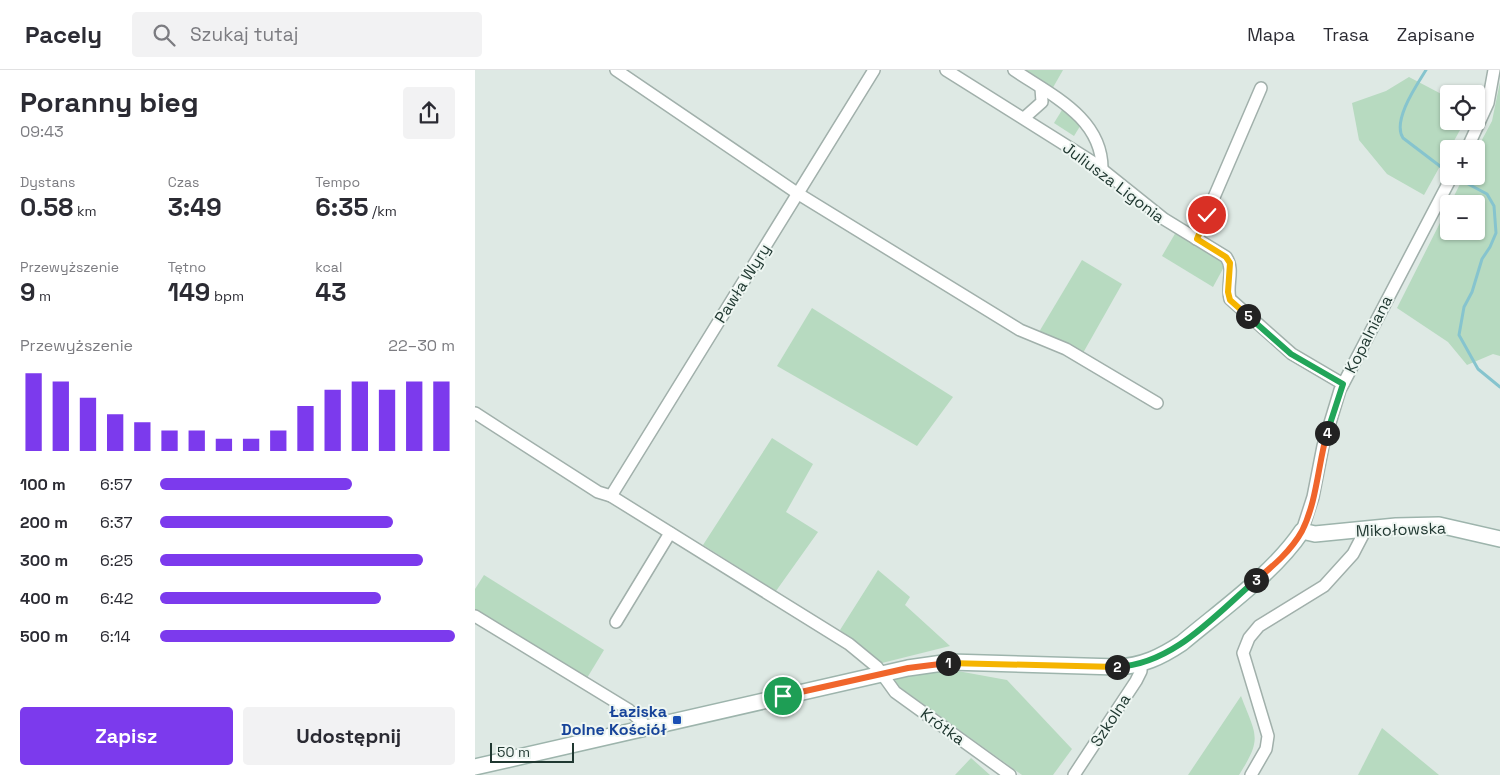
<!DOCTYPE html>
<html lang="pl">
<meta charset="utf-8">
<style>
:root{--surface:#fff;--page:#f2f2f3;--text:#2b2b33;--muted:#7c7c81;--line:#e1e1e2;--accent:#7c3aed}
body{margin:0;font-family:"Space Grotesk",sans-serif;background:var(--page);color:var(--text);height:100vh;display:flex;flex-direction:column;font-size:19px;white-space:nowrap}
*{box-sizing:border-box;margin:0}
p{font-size:16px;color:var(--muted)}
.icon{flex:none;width:28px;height:28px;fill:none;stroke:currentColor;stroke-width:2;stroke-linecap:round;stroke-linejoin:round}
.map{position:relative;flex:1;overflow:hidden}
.drawer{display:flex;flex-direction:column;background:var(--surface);width:475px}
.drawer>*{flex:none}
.tools{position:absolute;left:965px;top:15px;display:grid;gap:10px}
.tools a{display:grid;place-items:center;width:45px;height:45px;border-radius:5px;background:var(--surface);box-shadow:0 1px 4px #0004;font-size:25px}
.scale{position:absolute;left:15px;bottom:12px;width:84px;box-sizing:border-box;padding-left:5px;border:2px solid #203831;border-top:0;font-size:14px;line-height:18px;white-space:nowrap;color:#203831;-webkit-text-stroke:4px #eef6f2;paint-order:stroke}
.pin{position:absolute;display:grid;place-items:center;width:42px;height:42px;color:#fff;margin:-21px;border:2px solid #fff;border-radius:50%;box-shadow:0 1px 5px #0007}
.km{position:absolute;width:25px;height:25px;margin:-12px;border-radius:50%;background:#222;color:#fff;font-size:14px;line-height:25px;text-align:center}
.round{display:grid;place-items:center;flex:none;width:52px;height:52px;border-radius:5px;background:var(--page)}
.head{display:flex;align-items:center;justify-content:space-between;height:85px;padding:0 20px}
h1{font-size:28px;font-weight:700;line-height:38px}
.metrics{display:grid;grid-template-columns:repeat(3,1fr);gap:8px;height:85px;padding:5px 20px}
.metrics div{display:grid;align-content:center}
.metrics b{font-size:25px;font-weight:700}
.metrics small{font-size:14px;font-weight:400}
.metrics p{font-size:14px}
.chart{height:140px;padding:10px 20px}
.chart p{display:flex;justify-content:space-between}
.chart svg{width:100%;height:90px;margin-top:5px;stroke:var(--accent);stroke-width:6}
.primary-button{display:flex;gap:10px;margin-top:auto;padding:10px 20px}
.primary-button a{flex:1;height:58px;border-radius:5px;background:var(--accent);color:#fff;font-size:20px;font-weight:700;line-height:58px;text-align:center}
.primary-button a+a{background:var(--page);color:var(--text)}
ul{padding:0 20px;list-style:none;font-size:16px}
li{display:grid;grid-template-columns:80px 60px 1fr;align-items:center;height:38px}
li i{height:12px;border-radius:6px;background:var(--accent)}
header{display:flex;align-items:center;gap:30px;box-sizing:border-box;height:70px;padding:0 25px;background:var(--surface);border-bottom:1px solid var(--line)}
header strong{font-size:24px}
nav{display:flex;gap:28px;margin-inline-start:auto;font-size:18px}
.search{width:350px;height:45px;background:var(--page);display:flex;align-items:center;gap:12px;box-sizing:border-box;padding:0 18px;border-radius:5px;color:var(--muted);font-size:19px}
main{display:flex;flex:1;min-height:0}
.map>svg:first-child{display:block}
.green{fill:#b7dac0}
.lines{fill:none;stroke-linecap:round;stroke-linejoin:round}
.stream{stroke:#86c4ce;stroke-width:3}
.street-casing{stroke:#a1b0ab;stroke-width:14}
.secondary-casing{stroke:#9db4ac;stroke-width:18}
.street{stroke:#fff;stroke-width:11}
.secondary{stroke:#fff;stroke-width:15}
.split-1-casing{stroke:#fff;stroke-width:10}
.split-2-casing{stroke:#fff;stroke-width:10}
.split-3-casing{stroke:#fff;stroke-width:10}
.split-4-casing{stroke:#fff;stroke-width:10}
.split-5-casing{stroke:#fff;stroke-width:10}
.split-6-casing{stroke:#fff;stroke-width:10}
.split-1{stroke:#f0652b;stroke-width:6}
.split-2{stroke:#f5b400;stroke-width:6}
.split-3{stroke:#22a559;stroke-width:6}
.split-4{stroke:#f0652b;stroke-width:6}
.split-5{stroke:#22a559;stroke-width:6}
.split-6{stroke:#f5b400;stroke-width:6}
.transit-dot{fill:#1a4fb4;stroke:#eef6f2;stroke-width:2}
.labels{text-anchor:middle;stroke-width:4;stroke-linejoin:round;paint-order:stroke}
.street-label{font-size:16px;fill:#203831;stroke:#eef6f2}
.transit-label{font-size:16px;font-weight:bold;fill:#164399;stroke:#eef6f2;text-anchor:end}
</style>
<header>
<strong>Pacely</strong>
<div class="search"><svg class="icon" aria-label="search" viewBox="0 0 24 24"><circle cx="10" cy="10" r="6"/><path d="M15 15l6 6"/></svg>Szukaj tutaj</div>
<nav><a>Mapa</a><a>Trasa</a><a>Zapisane</a></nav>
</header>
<main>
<section class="drawer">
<div class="head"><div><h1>Poranny bieg</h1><p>09:43</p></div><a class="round"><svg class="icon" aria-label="share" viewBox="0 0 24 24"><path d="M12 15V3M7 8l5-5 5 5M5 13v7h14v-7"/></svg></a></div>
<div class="metrics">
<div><p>Dystans</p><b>0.58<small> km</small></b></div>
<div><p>Czas</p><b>3:49</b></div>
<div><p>Tempo</p><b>6:35<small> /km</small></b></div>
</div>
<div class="metrics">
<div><p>Przewyższenie</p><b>9<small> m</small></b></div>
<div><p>Tętno</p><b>149<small> bpm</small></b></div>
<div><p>kcal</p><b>43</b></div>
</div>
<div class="chart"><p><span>Przewyższenie</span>22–30 m</p>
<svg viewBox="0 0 160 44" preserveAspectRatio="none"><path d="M5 44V6M15 44V10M25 44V18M35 44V26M45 44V30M55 44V34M65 44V34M75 44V38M85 44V38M95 44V34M105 44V22M115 44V14M125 44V10M135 44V14M145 44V10M155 44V10"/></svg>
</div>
<ul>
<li><b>100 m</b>6:57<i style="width:65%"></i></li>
<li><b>200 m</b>6:37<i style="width:79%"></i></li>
<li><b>300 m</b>6:25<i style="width:89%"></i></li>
<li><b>400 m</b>6:42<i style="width:75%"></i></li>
<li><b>500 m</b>6:14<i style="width:100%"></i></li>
</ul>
<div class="primary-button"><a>Zapisz</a><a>Udostępnij</a></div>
</section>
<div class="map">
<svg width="1025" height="705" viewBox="0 0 1025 705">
<rect width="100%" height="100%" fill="#dee9e4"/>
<g class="green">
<polygon points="544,0 588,0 576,21"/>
<polygon points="934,7 974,28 974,51 990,51 949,125 912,104 884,70 877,33 911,21"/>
<polygon points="1025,12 1025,286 1018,284 992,295 973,272 922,238 974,135 974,161 1001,161 1001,134 975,134 989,106 1001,106 1001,81 1017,51"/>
<polygon points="587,40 607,53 599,66 579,53"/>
<polygon points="701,162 746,188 750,195 738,217 687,186"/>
<polygon points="607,190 647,214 608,283 564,262"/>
<polygon points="337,238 478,327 442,376 302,296"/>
<polygon points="297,368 338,394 311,442 343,462 301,521 228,475"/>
<polygon points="403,500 435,527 430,535 475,576 407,593 365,560"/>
<polygon points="9,505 129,580 112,608 0,541 0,519"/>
<polygon points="477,600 532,610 597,679 578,705 547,705 419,613 422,607"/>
<path d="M 766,626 C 781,666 788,667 764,705 L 713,705 Z"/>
<polygon points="907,658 964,705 883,705"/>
<polygon points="496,688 515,705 480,705"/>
</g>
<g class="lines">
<g class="stream">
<path d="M 951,0 C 941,16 917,51 928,68 L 974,103"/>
<polyline points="980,107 1012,124 1019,136 1021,163 1015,177 1007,189 997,222 989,237 984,265 1003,299 1025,317"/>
</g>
<defs>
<g id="street">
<polyline points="141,0 322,123 545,260 591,279 682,333"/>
<path d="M 471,0 L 619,93 L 689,149 L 751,187 C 760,200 751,215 755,229 L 817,284 L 868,314"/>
<path d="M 539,0 C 576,25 628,48 627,100"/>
<polyline points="549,48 567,32 566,18"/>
<polyline points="992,79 1013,33 1019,0"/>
<polyline points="721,169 786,18"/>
<polyline points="0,343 123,422 136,426 374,574 402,597 420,622 535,705"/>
<polyline points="136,426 399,0"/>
<polyline points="827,461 838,427 848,376 865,320 977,106"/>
<polyline points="0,546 154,640 172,657"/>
<polyline points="141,552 195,463"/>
<polyline points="599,705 661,611 666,601 666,594"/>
<polyline points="776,705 791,679 793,666 768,583 774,568 784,556 849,516 878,484 891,459"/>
</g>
<path id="secondary" d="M 0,697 L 433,598 L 475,592 L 642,597 C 667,596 686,587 707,573 C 746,540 799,503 827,461 L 840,464 L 921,456 L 964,455 L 1025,469"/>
</defs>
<use href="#street" class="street-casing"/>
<use href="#secondary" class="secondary-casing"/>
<use href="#street" class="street"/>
<use href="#secondary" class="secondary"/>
</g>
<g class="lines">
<defs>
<polyline id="split-1" points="308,626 433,598 473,593"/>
<polyline id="split-2" points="473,593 642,597"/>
<path id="split-3" d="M 642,597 C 699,594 740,545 781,510"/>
<path id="split-4" d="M 781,510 C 798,496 816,481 827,461 C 842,431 843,395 852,363"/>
<polyline id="split-5" points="773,246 816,284 868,314 852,363"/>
<polyline id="split-6" points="732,145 722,169 751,187 755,193 753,222 755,230 773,246"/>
</defs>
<use href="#split-1" class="split-1-casing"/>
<use href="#split-2" class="split-2-casing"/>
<use href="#split-3" class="split-3-casing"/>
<use href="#split-4" class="split-4-casing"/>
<use href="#split-5" class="split-5-casing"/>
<use href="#split-6" class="split-6-casing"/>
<use href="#split-1" class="split-1"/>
<use href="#split-2" class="split-2"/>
<use href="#split-3" class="split-3"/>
<use href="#split-4" class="split-4"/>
<use href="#split-5" class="split-5"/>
<use href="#split-6" class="split-6"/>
</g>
<rect class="transit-dot" x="197" y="645" width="10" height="10" rx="2.5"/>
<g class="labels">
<g class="street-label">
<text transform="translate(639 112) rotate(37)" y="6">Juliusza Ligonia</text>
<text transform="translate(267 213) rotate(-58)" y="6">Pawła Wyry</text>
<text transform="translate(893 264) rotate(-63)" y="6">Kopalniana</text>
<text transform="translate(926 459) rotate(-2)" y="6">Mikołowska</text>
<text transform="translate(635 650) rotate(-57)" y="6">Szkolna</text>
<text transform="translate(468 656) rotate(36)" y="6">Krótka</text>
</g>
<g class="transit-label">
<text x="192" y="647">Łaziska<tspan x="192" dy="18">Dolne Kościół</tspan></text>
</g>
</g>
</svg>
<div class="tools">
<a><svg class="icon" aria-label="locate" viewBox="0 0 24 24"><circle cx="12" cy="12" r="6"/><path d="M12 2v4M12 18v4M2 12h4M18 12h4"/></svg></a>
<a>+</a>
<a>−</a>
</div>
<div class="scale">50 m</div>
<div class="pin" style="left:308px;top:626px;background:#1e9e55"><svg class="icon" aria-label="arrive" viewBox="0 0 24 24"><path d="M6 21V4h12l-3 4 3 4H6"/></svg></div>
<div class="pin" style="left:732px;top:145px;background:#d93025"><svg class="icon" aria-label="check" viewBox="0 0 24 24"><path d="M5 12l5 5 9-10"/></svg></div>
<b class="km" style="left:473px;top:593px">1</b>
<b class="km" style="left:642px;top:597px">2</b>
<b class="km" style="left:781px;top:510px">3</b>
<b class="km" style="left:852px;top:363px">4</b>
<b class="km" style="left:773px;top:246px">5</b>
</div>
</main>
